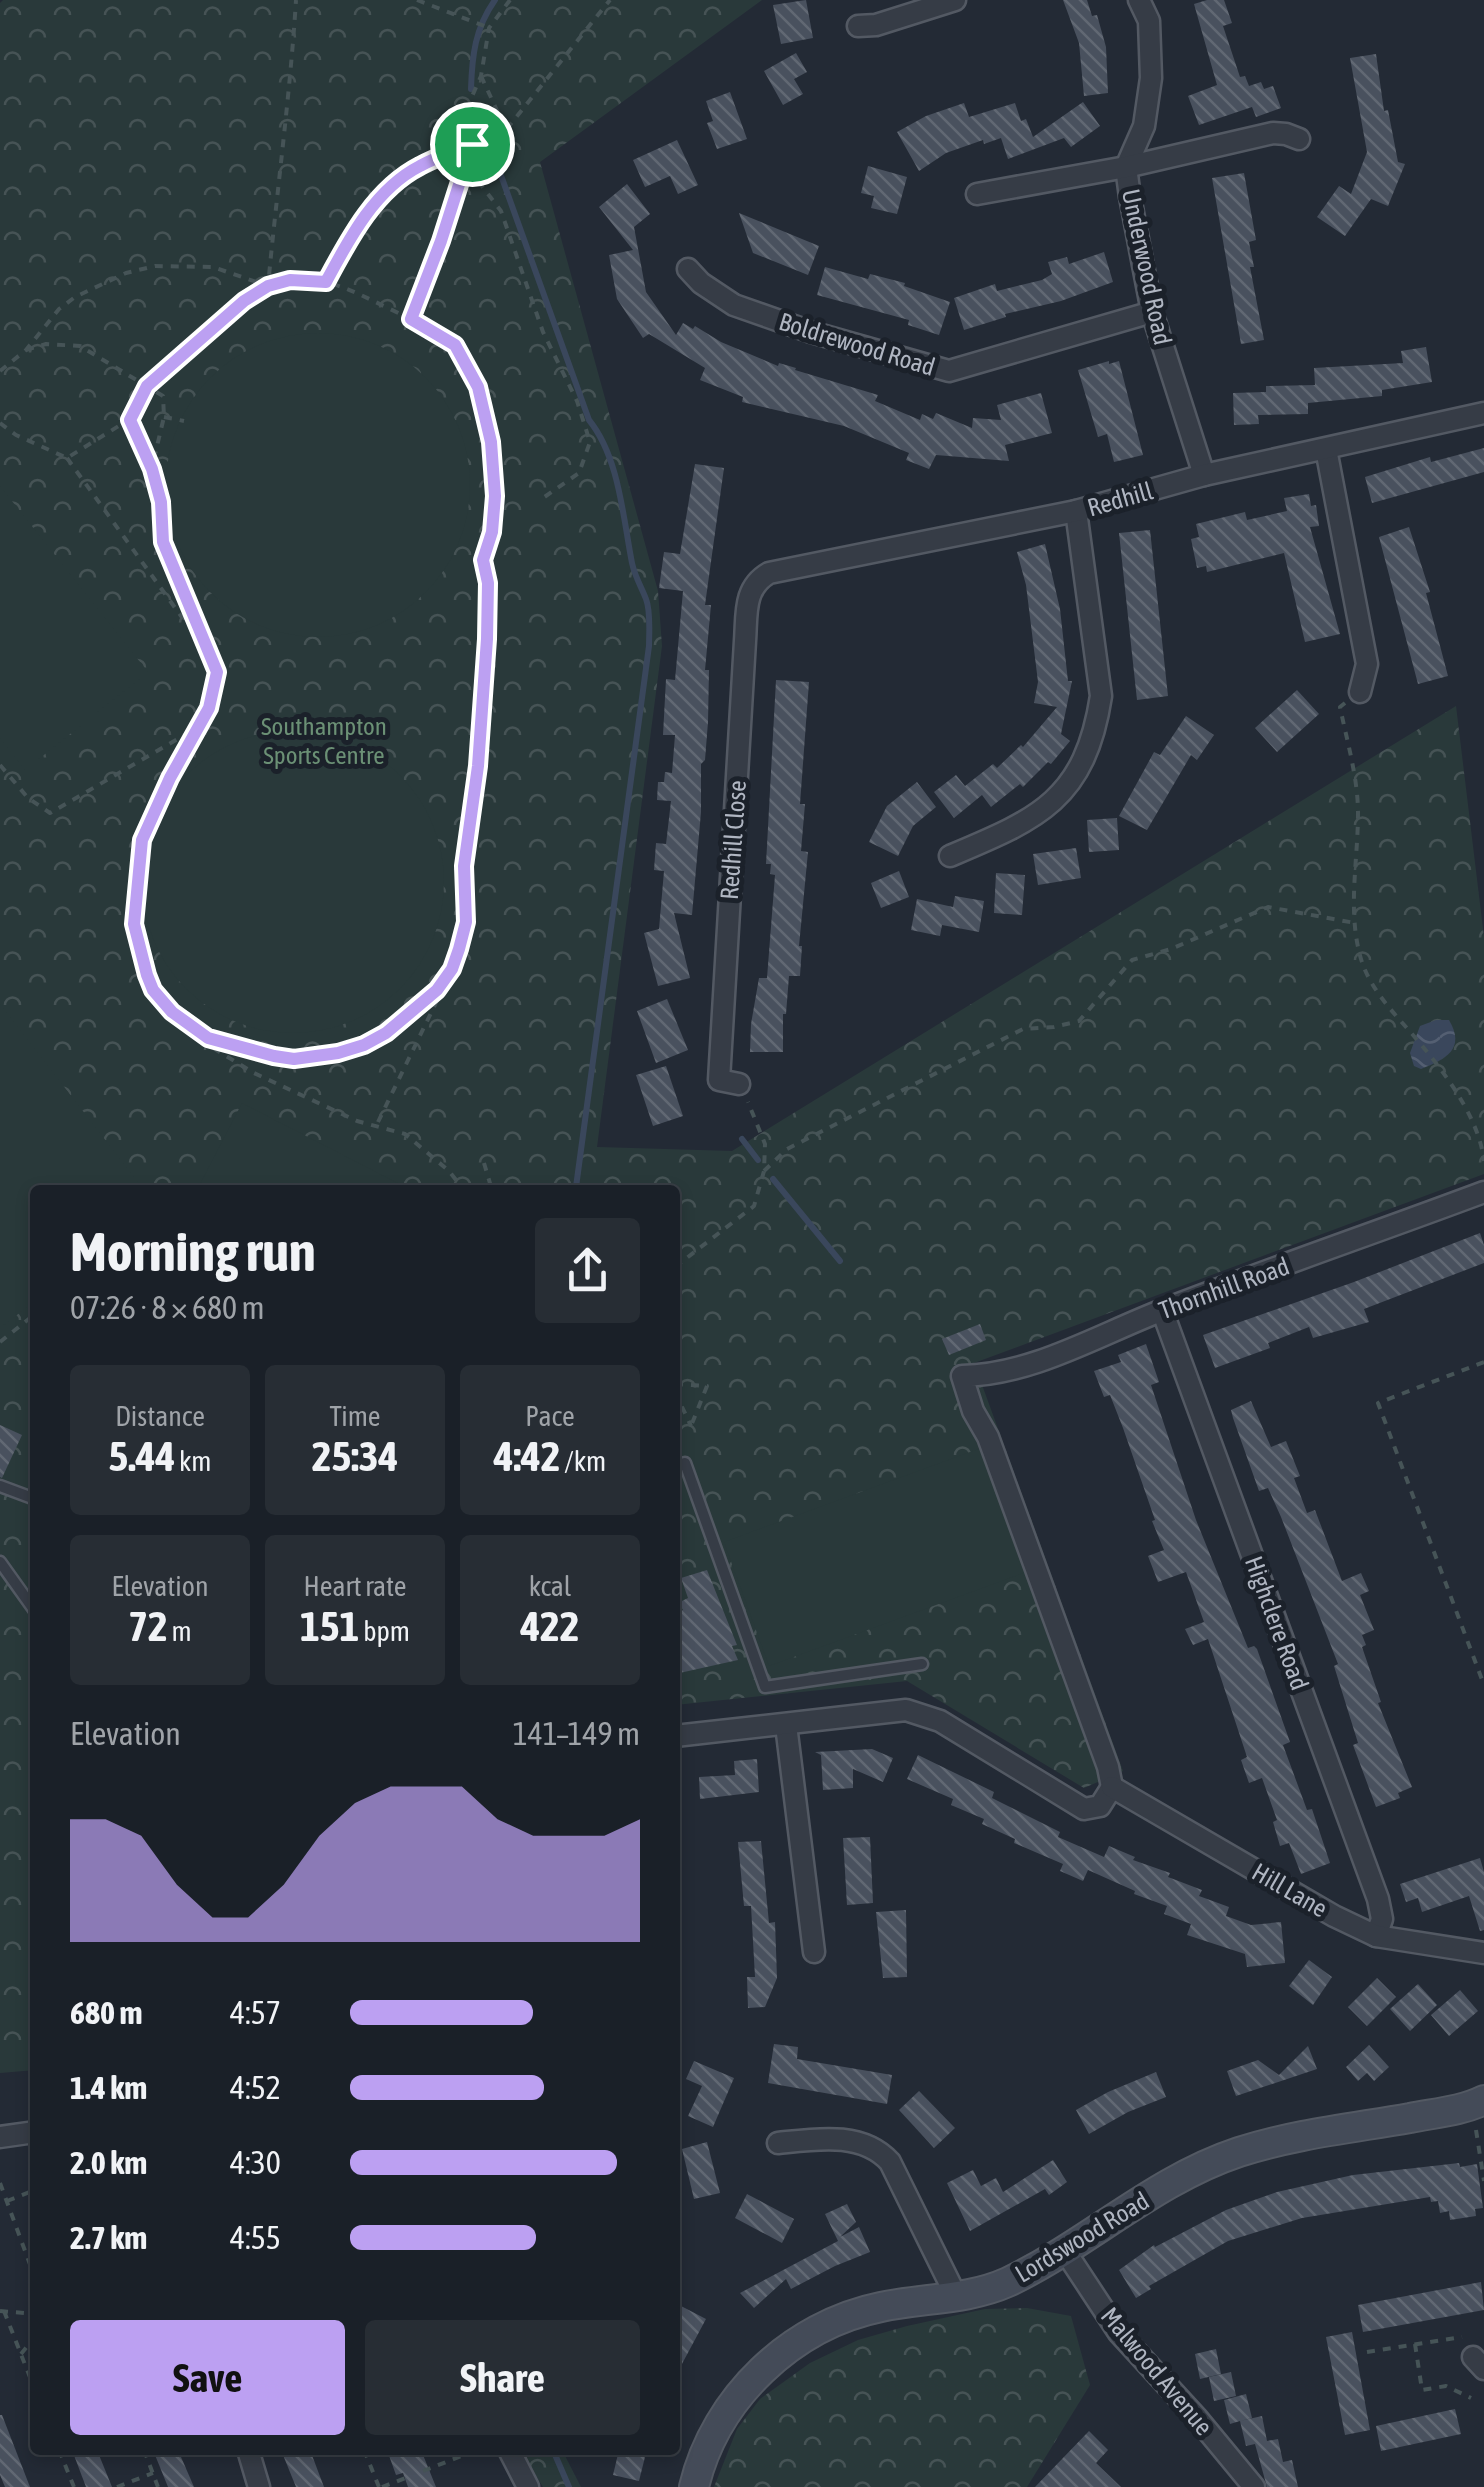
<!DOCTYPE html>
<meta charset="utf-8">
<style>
:root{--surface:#1a2028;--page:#272d34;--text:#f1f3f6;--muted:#9fa3a8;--line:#383e45;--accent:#bca0f2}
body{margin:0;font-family:"Asap Condensed",sans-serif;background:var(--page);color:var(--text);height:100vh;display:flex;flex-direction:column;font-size:38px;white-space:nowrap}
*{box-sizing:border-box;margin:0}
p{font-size:32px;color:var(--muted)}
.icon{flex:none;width:55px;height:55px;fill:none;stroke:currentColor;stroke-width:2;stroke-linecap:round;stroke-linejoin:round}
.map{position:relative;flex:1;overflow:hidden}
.side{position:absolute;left:30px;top:1185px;width:650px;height:1270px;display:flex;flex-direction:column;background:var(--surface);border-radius:10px;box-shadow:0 5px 15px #0003,0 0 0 2px var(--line)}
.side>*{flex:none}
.pin{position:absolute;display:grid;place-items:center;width:85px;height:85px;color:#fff;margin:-42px;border:5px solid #fff;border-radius:50%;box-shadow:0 2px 10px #0007}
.round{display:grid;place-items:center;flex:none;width:105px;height:105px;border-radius:10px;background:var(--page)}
.head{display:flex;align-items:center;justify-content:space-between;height:170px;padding:0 40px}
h1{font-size:55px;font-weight:700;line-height:75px}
.stats{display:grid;grid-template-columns:repeat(3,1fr);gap:15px;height:170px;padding:10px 40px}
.stats div{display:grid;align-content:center;border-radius:10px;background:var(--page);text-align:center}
.stats b{font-size:42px;font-weight:700}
.stats small{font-size:28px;font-weight:400}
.stats p{font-size:28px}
.chart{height:280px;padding:20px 40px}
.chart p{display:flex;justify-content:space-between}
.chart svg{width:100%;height:180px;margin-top:10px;fill:var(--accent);opacity:.7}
.button{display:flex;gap:20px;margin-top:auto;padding:20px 40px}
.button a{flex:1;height:115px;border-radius:10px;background:var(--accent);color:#111;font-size:40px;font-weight:700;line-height:115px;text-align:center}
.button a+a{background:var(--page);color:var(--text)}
ul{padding:0 40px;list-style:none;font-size:32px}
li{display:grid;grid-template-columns:160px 120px 1fr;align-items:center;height:75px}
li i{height:25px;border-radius:12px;background:var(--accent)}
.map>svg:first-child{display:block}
.forest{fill:url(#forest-crowns)}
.garden{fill:#29393a}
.water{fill:url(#water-waves)}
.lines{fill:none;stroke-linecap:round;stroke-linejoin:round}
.stream{stroke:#3a475c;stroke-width:6}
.building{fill:url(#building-back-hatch)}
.lane-casing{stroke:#535963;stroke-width:15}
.street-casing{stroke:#535963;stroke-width:25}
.secondary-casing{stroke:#535963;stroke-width:32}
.path{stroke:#465457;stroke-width:4;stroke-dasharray:8 8;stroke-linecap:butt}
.lane{stroke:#363c46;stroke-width:10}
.street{stroke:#363c46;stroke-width:20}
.secondary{stroke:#444b58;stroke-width:28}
.route-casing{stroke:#fff;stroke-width:20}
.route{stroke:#bca0f2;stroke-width:12}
.labels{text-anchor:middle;stroke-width:10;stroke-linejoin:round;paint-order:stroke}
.street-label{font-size:25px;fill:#b0b6c2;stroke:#1b212a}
.park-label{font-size:25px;fill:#6b9075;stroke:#1b212a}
</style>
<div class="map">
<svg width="1484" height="2487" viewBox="0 0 1484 2487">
<defs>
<pattern id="forest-crowns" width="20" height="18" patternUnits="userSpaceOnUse" patternTransform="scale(2.5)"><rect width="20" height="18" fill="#29393a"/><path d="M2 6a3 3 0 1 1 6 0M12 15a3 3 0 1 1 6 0" fill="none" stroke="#465355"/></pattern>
<pattern id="water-waves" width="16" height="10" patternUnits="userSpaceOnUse" patternTransform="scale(2.5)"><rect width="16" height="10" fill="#3a475c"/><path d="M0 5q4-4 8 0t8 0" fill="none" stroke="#545f72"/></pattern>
<pattern id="building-back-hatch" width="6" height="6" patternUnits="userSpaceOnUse" patternTransform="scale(2.5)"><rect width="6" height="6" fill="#49515e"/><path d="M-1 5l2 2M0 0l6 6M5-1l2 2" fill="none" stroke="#616873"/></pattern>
</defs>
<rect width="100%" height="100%" fill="#232a35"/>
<g class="forest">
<polygon points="3,0 762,0 540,162 658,591 662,646 597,1147 732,1151 1456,706 1484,937 1484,1174 974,1363 1123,1771 1084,1788 907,1681 675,1705 675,1190 35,1190 35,2070 0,2073 0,3"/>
<polygon points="1027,2308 1071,2316 1090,2385 1027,2487 714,2487 737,2429 760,2399 810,2363 858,2340 907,2326 985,2309"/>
<polygon points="520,2450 562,2450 581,2487 543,2487"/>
</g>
<g class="garden">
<circle cx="318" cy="485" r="152"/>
<polygon points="0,486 148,672 25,770 0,738"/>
<circle cx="293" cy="882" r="151"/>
<polygon points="0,1004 144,1190 35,1190 35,1301 0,1328"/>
<polygon points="242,1103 411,1190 197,1190"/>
<polygon points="981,1448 1026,1572 769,1666 724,1542"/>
</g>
<path class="water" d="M 1436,1020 L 1449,1020 C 1466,1049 1446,1059 1421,1069 L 1414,1066 L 1410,1053 L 1420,1026 Z"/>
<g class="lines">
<g class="stream">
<path d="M 471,89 C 472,56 475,28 495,0"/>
<path d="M 476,106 L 589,420 C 619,457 623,517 632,563 C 635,577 641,586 646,599 C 651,612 649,632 649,646 L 576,1187"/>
<polyline points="742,1139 758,1160"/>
<polyline points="773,1179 840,1261"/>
<polyline points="553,2450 569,2487"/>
</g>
</g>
<g class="building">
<polygon points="806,0 813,38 781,44 773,5"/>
<polygon points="1063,0 1087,0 1092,16 1097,15 1106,47 1108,93 1084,96 1079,43"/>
<polygon points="1207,0 1224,0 1232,23 1223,26 1240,77 1245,76 1249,86 1261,82 1264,89 1273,86 1281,108 1256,117 1252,107 1199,125 1188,96 1217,85 1194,4"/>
<polygon points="796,53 807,72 794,79 803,94 783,105 764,71"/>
<polygon points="1376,54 1384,111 1388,110 1398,162 1405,164 1388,206 1371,199 1345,236 1317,217 1339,186 1351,194 1367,152 1350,58"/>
<polygon points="730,92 747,139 717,149 707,123 713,121 706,101"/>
<polygon points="1083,102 1100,126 1071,147 1064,138 1008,159 1001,138 984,144 983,140 946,153 919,171 897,132 926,116 964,103 969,117 1015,103 1021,121 1026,119 1033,137"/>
<polygon points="677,140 698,185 678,194 670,176 645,187 633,160"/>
<polygon points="868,166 907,177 897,214 871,208 874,196 861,193"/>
<polygon points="1244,173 1256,240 1249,242 1254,267 1250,267 1264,340 1241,344 1212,178"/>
<polygon points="627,184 650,214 634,227 646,292 676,335 683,323 693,329 695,326 721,342 778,366 779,363 796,368 795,370 878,395 875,401 920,420 922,414 933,419 936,413 972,428 973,418 1001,420 997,405 1041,393 1052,433 1005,445 1009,461 936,455 929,469 906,460 909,453 844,426 742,402 743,397 700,380 705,368 649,334 643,338 617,299 609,255 633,250 599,207"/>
<polygon points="739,213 819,246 808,275 753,253"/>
<polygon points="1104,252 1113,282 1061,301 1005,314 1006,317 964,330 954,298 995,284 997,291 1042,280 1052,274 1048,262 1067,257 1069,264"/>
<polygon points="825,267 868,279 870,274 905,283 904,286 950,302 939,335 908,325 909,320 817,295"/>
<polygon points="1426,347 1432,382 1382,390 1382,396 1308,403 1308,414 1258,415 1259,424 1234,425 1233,393 1266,392 1266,386 1315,385 1314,368 1403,363 1401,351"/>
<polygon points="1109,361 1109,364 1119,361 1143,455 1114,462 1107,434 1098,437 1078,370"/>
<polygon points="1484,448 1484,472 1372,503 1365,477 1430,457 1431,462"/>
<polygon points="695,464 724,468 705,605 711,605 705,670 709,670 708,722 705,760 701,764 701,812 692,915 674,913 690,978 658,986 644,933 659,929 664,871 654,870 656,843 666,844 671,801 657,800 658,782 664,782 665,772 672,773 675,735 663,735 666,679 675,680 683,591 659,588 664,552 680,554"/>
<polygon points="1309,494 1311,506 1316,505 1319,526 1310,527 1340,634 1305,642 1284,553 1207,572 1206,566 1197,568 1191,539 1199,537 1196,524 1245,512 1247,520 1287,511 1284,498"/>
<polygon points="1409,527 1430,592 1426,593 1448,676 1418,684 1379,537"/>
<polygon points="1150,530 1168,696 1137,700 1119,533"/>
<polygon points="1045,544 1060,609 1068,681 1072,681 1061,734 1070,741 1051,764 1048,762 1023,787 1020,784 991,807 982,795 954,818 934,792 956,775 965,786 993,764 997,768 1021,745 1023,747 1057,707 1034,703 1038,682 1026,585 1017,552"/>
<polygon points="776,680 809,682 800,804 805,804 801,851 808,852 799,946 802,946 800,976 789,976 786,1014 783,1014 783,1052 750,1052 751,1024 759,978 767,978 775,875 770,874 771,864 766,864"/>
<polygon points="1297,690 1319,714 1277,752 1255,728"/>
<polygon points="1186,716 1214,735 1197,760 1191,755 1147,830 1119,816 1154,752 1160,755"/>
<polygon points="917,782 936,807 913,826 898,856 869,842 887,806"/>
<polygon points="1117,818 1119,850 1089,852 1087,820"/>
<polygon points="1076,848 1081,878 1038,885 1033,854"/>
<polygon points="899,871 909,897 881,908 871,883"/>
<polygon points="996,873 1025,875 1022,915 994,913"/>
<polygon points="955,896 984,901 979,932 942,925 940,936 911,930 917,899 953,907"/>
<polygon points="667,999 688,1050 656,1063 637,1011"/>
<polygon points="666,1066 683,1116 653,1126 636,1075"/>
<polygon points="1480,1233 1484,1245 1484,1263 1364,1309 1369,1322 1313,1338 1309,1327 1268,1343 1270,1348 1215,1368 1203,1335 1354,1282"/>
<polygon points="980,1324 986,1340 949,1355 942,1339"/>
<polygon points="1146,1344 1159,1382 1151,1385 1196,1520 1248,1648 1254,1646 1257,1649 1290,1742 1283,1745 1307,1810 1312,1809 1330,1863 1301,1874 1289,1843 1280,1846 1273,1822 1277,1820 1262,1778 1249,1783 1241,1760 1247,1757 1208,1639 1193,1645 1185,1629 1204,1622 1186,1572 1158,1582 1148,1556 1164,1550 1152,1521 1155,1520 1123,1428 1110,1395 1104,1397 1094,1371 1121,1362 1118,1355"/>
<polygon points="1251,1401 1271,1447 1286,1441 1300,1476 1294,1478 1307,1513 1315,1510 1342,1581 1361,1573 1369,1591 1360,1595 1374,1630 1362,1635 1366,1645 1362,1647 1381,1702 1378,1703 1412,1787 1398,1793 1400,1798 1376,1807 1353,1745 1358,1743 1334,1666 1338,1664 1281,1517 1268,1488 1259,1491 1233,1418 1231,1410"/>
<polygon points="0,1425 22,1435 2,1478 0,1477"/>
<polygon points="707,1570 737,1645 732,1646 738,1660 675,1674 675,1613 683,1610 680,1602 688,1598 681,1578"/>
<polygon points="872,1749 893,1758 883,1782 853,1769 853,1788 823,1790 821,1755 815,1752"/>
<polygon points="918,1755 994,1792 992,1798 1060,1832 1058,1837 1104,1857 1109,1846 1135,1857 1133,1860 1170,1873 1168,1877 1202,1890 1199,1896 1229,1907 1226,1916 1251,1925 1281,1922 1285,1963 1247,1967 1245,1954 1187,1935 1191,1924 1164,1914 1167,1906 1134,1894 1135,1891 1088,1870 1083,1881 1060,1871 1063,1864 1014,1843 1015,1839 982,1824 984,1819 951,1805 953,1799 907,1779"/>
<polygon points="757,1759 759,1792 700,1799 699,1777 735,1775 734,1761"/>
<polygon points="870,1837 873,1903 847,1905 843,1838"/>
<polygon points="761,1841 769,1923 775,1922 777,1978 765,2007 748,2008 747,1977 755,1977 751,1906 744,1906 738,1842"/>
<polygon points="1480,1858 1484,1872 1484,1930 1480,1931 1469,1896 1422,1912 1418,1898 1406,1902 1400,1884"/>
<polygon points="906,1910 907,1977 883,1978 876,1912"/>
<polygon points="1309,1960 1332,1977 1313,2005 1289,1986"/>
<polygon points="1377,1978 1396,1997 1367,2026 1348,2007"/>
<polygon points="1418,1984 1437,2005 1410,2031 1390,2009"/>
<polygon points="1460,1990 1478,2011 1449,2036 1431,2015"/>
<polygon points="774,2044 798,2047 797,2059 892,2075 887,2104 768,2083"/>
<polygon points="1369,2045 1389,2067 1374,2081 1367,2073 1358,2081 1346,2067"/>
<polygon points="1308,2046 1317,2069 1236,2096 1227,2071 1258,2060 1279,2075"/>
<polygon points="694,2061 734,2078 713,2127 688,2116 702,2086 686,2079"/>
<polygon points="1156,2072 1166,2097 1128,2112 1089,2134 1076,2110 1108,2092"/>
<polygon points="919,2091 955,2128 934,2148 899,2110"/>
<polygon points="707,2142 720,2193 694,2199 682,2149"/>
<polygon points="1053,2160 1067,2182 1049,2195 1045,2189 970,2231 947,2183 973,2170 981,2186 996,2178 1003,2192"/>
<polygon points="1459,2163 1460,2167 1477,2164 1483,2208 1475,2209 1476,2216 1450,2220 1449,2211 1440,2213 1438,2201 1431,2202 1430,2197 1302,2218 1228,2241 1149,2286 1151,2289 1136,2298 1119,2270 1154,2245 1155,2247 1226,2210 1277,2192 1353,2175"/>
<polygon points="747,2194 794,2219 782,2243 735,2218"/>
<polygon points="847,2204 856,2222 840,2237 859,2227 870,2252 835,2266 791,2289 786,2279 754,2308 740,2293 838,2241 825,2214"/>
<polygon points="1481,2282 1484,2310 1363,2332 1358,2305"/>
<polygon points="681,2306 706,2319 675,2377 675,2318"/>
<polygon points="1352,2332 1370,2430 1345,2435 1326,2337"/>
<polygon points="1216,2349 1221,2374 1200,2379 1195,2354"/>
<polygon points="1231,2372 1236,2396 1214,2401 1209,2377"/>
<polygon points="1246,2394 1252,2418 1240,2421 1262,2416 1267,2441 1278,2439 1283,2462 1292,2460 1298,2487 1267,2487 1255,2444 1246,2446 1240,2421 1230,2424 1224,2400"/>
<polygon points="1455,2409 1461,2434 1381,2451 1376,2426"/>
<polygon points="0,2415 2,2415 30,2487 5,2487 0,2475"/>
<polygon points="1089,2431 1108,2450 1096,2463 1121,2487 1035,2487"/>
<polygon points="72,2450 97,2450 112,2487 86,2487"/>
<polygon points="153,2450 178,2450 194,2487 168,2487"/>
<polygon points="281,2450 310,2450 324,2487 296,2487"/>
<polygon points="387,2450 421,2450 436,2487 408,2487 403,2473 396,2475"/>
<polygon points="619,2450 646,2453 639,2481 613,2475"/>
</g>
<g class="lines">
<defs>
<g id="lane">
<polyline points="675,1467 685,1463 765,1687 922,1664"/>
<polyline points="0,1486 35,1499"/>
<polyline points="0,1562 35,1611"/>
</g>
<g id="street">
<polyline points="1139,0 1149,21 1151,78 1144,126 1126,167 1130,197 1152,312 1204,475"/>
<polyline points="858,26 876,25 955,0"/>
<polyline points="977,194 1126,167 1273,133 1286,134 1299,139"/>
<polyline points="688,269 701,283 734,305 811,332 949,371 1152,312"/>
<polyline points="1326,449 1367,664 1360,692"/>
<path d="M 950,856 C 1038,819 1085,800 1101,696 L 1076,511"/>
<path d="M 739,1084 L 719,1080 L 745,641 C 747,614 743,588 769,573 L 1076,511 L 1204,475 L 1484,413"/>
<polyline points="1162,1310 1378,1899 1382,1919 1376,1936"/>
<polyline points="786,1725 814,1952"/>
<polyline points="675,1736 906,1710 940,1721 1084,1809 1100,1806 1112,1787"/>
<path d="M 1112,1787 L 1108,1767 L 988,1437 L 973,1411 L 962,1376 C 1032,1375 1098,1335 1163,1310 C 1269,1269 1377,1232 1484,1192"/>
<polyline points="1112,1787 1334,1916 1376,1936 1484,1953"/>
<polyline points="0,2137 35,2132"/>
<path d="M 778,2143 C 816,2139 862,2131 890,2162 L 956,2296"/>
<polyline points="1065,2251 1119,2333 1197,2418 1254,2487"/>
<polyline points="1473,2357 1484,2369"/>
<polyline points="248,2450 259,2487"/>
<polyline points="509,2450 528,2487"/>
</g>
<path id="secondary" d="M 694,2487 C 715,2398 792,2325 881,2307 C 923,2298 968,2300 1008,2282 C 1088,2244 1154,2180 1239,2152 C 1295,2134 1353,2128 1410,2118 C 1435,2113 1462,2111 1484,2100"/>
</defs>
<use href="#lane" class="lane-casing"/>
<use href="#street" class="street-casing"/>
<use href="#secondary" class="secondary-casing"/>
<g class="path">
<polyline points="417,0 487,27"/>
<polyline points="510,0 489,28 481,76 470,101 471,144 478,181 501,211 543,332 577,401 590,442 579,473 543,498"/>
<polyline points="481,76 506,130"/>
<path d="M 327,280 C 350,237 376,188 421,166 C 437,157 455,151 471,144"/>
<polyline points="411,319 441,241 471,144 506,130 610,0"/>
<polyline points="26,350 46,344 80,346 163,396 164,417 152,467"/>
<path d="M 0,371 L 26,350 L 59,309 L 75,297 L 126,273 L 155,266 L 213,267 L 268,286 C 277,190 290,96 296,0"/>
<polyline points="164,417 184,421"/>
<polyline points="0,423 16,435 67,458 130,419"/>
<polyline points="67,458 181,616 198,627"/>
<path d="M 1345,703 L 1340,707 C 1347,741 1358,778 1358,813 C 1358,862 1347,911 1361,959 C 1370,989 1393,1012 1413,1035 C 1442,1069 1479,1116 1484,1161"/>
<polyline points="0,765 28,798 50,813 195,729"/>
<path d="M 195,1032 C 270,1070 348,1067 413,1012 C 427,999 445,985 453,967 C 470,931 463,901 465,864 C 467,831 475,799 478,767 C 485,699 488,631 484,564 C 483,552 491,539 492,527 C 497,487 494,424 477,386 C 454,336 437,332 390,309 C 358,294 329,276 291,280 C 250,284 216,326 187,351 C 174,362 157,373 147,386 C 140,395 135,409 130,419 L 152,469 L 161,501 L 163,541 L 217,672 L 209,708 L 169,778 L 142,840 L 134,924 L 153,991 L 172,1012 L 213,1048 L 254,1073 L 357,1121 L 405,1134 L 449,1171 L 464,1190"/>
<polyline points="378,1122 448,978"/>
<polyline points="484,1163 492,1190"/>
<polyline points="764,1171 787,1149 1023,1029 1054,1027 1079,1021 1132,960 1171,949 1268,907 1355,923"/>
<polyline points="675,1267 754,1206 764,1171 765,1144 748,1102"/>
<polyline points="675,1284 680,1309 675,1351"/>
<polyline points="0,1342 35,1314"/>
<polyline points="1484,1362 1378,1403 1484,1685"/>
<polyline points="675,1384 707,1386 691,1426"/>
<polyline points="675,1392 691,1426"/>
<polyline points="1476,2130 1484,2181"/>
<polyline points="0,2183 35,2278"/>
<polyline points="7,2201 35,2190"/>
<polyline points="0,2311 35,2314"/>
<polyline points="4,2311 35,2390"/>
<polyline points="1415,2344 1422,2390 1446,2386 1471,2398"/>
<polyline points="1367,2352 1462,2337"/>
<polyline points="21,2354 35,2337"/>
<polyline points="59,2450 74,2487"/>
<polyline points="144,2450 158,2487"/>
<polyline points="364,2450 379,2487"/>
<polyline points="423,2471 477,2450"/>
<polyline points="117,2487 153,2473"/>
<polyline points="382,2487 411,2476"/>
</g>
<use href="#lane" class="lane"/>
<use href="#street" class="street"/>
<use href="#secondary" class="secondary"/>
</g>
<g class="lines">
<defs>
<path id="route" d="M 472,144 L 441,241 L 411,319 L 455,345 L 478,387 L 491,442 L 495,496 L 492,532 L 483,560 L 488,583 L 487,639 L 478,766 L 464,866 L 466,922 L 459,949 L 452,969 L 437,990 L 386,1033 L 364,1045 L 338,1053 L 294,1059 L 274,1056 L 208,1038 L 172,1012 L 153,990 L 147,975 L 134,924 L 142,840 L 170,778 L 209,708 L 217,672 L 163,542 L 161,502 L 152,469 L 130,420 L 147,386 L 244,301 L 268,286 L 290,280 L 326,282 C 349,239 375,189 420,166 C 436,157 455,151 472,144 Z"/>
</defs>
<use href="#route" class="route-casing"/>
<use href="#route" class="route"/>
</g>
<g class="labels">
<g class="street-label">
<text transform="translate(1147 267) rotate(78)" y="9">Underwood Road</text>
<text transform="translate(857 344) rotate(17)" y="9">Boldrewood Road</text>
<text transform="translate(1120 499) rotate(-16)" y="9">Redhill</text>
<text transform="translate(733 840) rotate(-86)" y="9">Redhill Close</text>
<text transform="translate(1224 1288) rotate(-20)" y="9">Thornhill Road</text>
<text transform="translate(1277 1623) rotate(70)" y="9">Highclere Road</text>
<text transform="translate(1290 1890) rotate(30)" y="9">Hill Lane</text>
<text transform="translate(1082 2237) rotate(-31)" y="9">Lordswood Road</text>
<text transform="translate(1157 2371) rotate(50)" y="9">Malwood Avenue</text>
</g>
<g class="park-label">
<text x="324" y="735">Southampton<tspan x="324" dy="29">Sports Centre</tspan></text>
</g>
</g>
</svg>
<div class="pin" style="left:472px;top:144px;background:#1e9e55"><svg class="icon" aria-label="arrive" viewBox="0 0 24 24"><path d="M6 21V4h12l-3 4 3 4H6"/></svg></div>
<section class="side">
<div class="head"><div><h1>Morning run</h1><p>07:26 · 8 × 680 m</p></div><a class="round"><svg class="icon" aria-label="share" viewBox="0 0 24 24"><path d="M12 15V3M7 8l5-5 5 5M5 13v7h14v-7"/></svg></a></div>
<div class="stats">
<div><p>Distance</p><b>5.44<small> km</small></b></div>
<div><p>Time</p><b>25:34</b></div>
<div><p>Pace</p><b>4:42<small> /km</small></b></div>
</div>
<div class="stats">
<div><p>Elevation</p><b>72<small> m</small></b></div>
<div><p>Heart rate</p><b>151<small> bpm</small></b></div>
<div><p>kcal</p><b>422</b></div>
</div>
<div class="chart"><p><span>Elevation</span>141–149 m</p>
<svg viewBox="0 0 160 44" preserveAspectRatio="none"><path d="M0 44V14L10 14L20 18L30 30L40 38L50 38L60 30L70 18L80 10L90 6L100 6L110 6L120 14L130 18L140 18L150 18L160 14V44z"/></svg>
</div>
<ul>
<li><b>680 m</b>4:57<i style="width:63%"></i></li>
<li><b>1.4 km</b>4:52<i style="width:67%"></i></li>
<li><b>2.0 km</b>4:30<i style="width:92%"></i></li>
<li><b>2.7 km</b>4:55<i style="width:64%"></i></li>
</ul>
<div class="button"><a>Save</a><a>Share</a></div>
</section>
</div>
